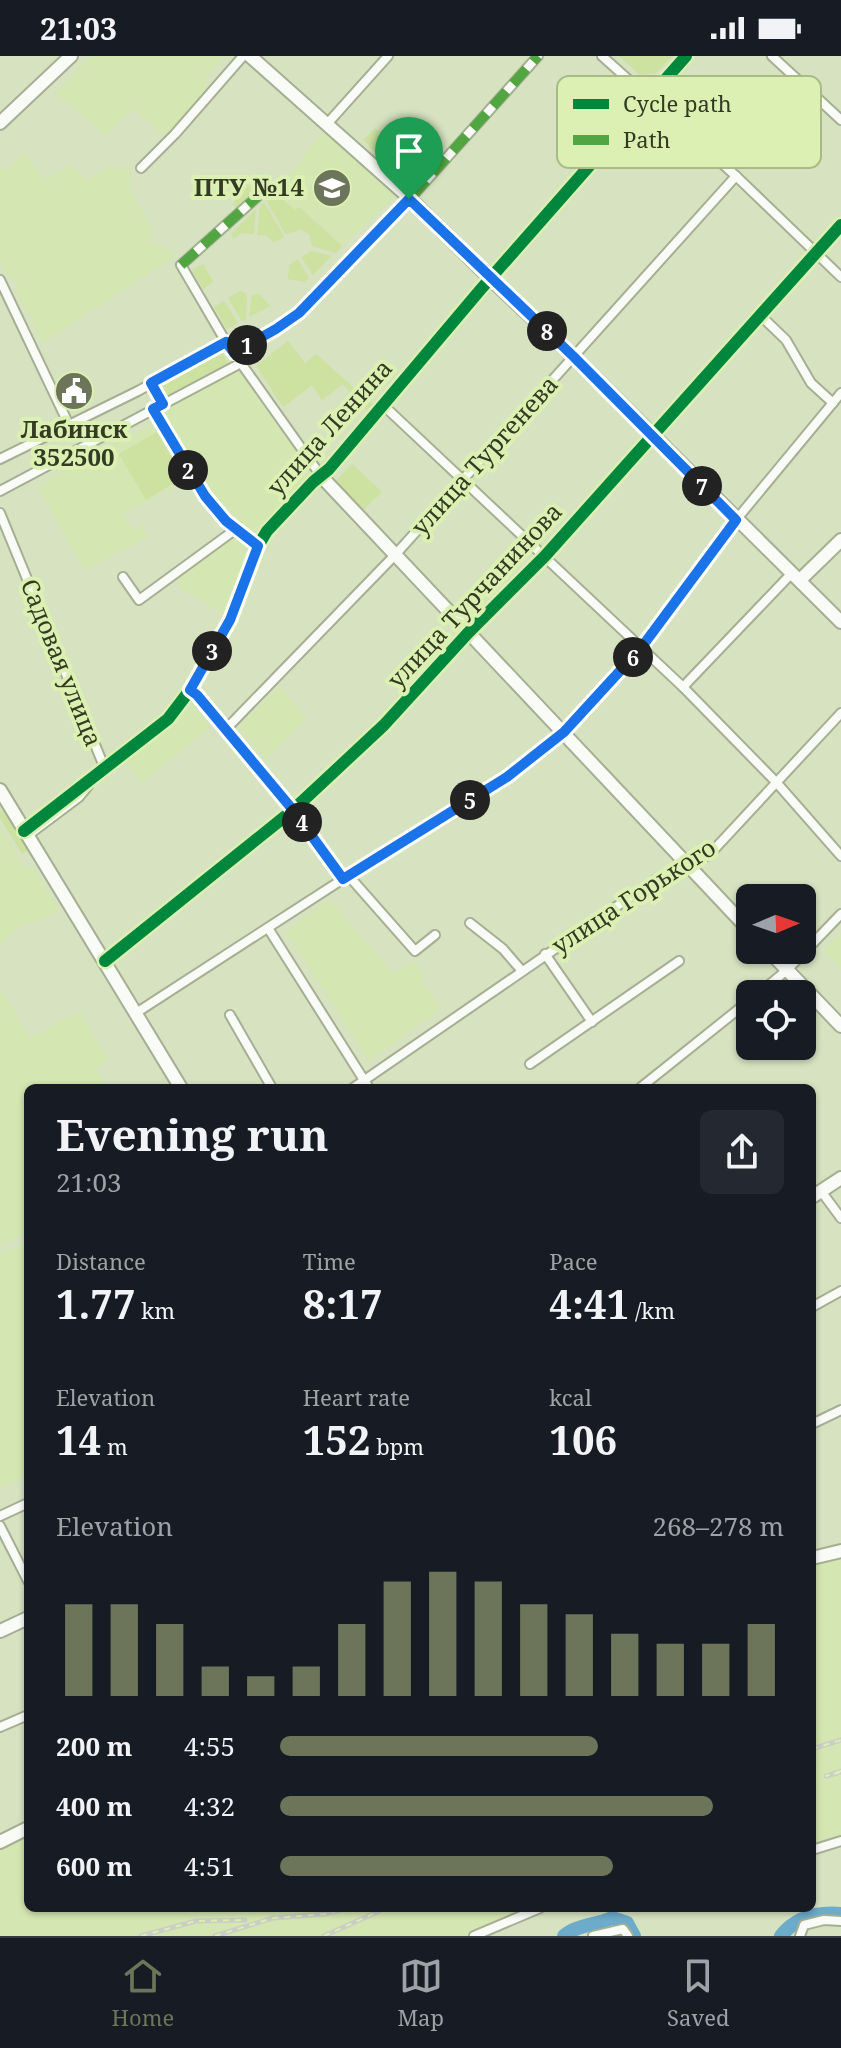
<!DOCTYPE html>
<meta charset="utf-8">
<style>
:root{--surface:#171b24;--page:#242831;--text:#f1f3f6;--muted:#9ea1a6;--line:#363941;--accent:#6c7559}
body{margin:0;font-family:"Noto Serif",serif;background:var(--page);color:var(--text);height:100vh;display:flex;flex-direction:column;font-size:30px;white-space:nowrap}
*{box-sizing:border-box;margin:0}
p{font-size:26px;color:var(--muted)}
.icon{flex:none;width:44px;height:44px;fill:none;stroke:currentColor;stroke-width:2;stroke-linecap:round;stroke-linejoin:round}
.map{position:relative;flex:1;overflow:hidden}
.side{position:absolute;left:24px;top:1028px;width:792px;height:828px;display:flex;flex-direction:column;background:var(--surface);border-radius:12px;box-shadow:0 2px 6px #0004}
.side>*{flex:none}
.needle{width:52px;rotate:88deg}
.buttons{position:absolute;left:736px;top:828px;display:grid;gap:16px}
.buttons a{display:grid;place-items:center;width:80px;height:80px;border-radius:12px;background:var(--surface);box-shadow:0 2px 6px #0004;font-size:40px}
.pin{position:absolute;display:grid;place-items:center;width:68px;height:68px;color:#fff;margin:-82px -34px;border-radius:50% 50% 50% 0;rotate:-45deg;box-shadow:0 0 8px #0007}
.pin .icon{rotate:45deg}
.km{position:absolute;width:40px;height:40px;margin:-20px;border-radius:50%;background:#222;color:#fff;font-size:22px;line-height:40px;text-align:center}
.round{display:grid;place-items:center;flex:none;width:84px;height:84px;border-radius:12px;background:var(--page)}
.headline{display:flex;align-items:center;justify-content:space-between;height:136px;padding:0 32px}
h1{font-size:44px;font-weight:700;line-height:60px}
.metrics{display:grid;grid-template-columns:repeat(3,1fr);gap:12px;height:136px;padding:8px 32px}
.metrics div{display:grid;align-content:center}
.metrics b{font-size:40px;font-weight:700}
.metrics small{font-size:22px;font-weight:400}
.metrics p{font-size:22px}
.chart{height:224px;padding:16px 32px}
.chart p{display:flex;justify-content:space-between}
.chart svg{width:100%;height:144px;margin-top:8px;stroke:var(--accent);stroke-width:6}
ul{padding:0 32px;list-style:none;font-size:26px}
li{display:grid;grid-template-columns:128px 96px 1fr;align-items:center;height:60px}
li i{height:20px;border-radius:10px;background:var(--accent)}
.status{display:flex;justify-content:space-between;align-items:center;height:56px;padding:0 40px;background:var(--surface);direction:ltr}
.status svg{height:22px;fill:currentColor}
.menu{display:flex;justify-content:space-around;align-items:center;height:112px;border-top:2px solid var(--line);background:var(--surface);font-size:22px;color:var(--muted)}
.menu a{display:grid;justify-items:center;gap:4px}
.menu .current{color:var(--accent)}
.map>svg:first-child{display:block}
.built{fill:#d4e6b1}
.green{fill:#cde1a0}
.lines{fill:none;stroke-linecap:round;stroke-linejoin:round}
.river{stroke:#6cabca;stroke-width:14}
.street-casing{stroke:#a6ae94;stroke-width:12}
.secondary-casing{stroke:#a6ae94;stroke-width:16}
.street{stroke:#f9fbf6;stroke-width:8}
.secondary{stroke:#f9fbf6;stroke-width:12}
.rail-casing{stroke:#cbcec5;stroke-width:5}
.rail{stroke:#dbf0b2;stroke-width:2;stroke-dasharray:6;stroke-linecap:butt}
.quiet{stroke:#52a641;stroke-width:10;stroke-dasharray:20 10;stroke-linecap:butt}
.cycleway-casing{stroke:#dbf0b2;stroke-width:17}
.cycleway{stroke:#00873e;stroke-width:12}
.route-casing{stroke:#fff;stroke-width:16}
.route{stroke:#1a73e8;stroke-width:10}
.labels{text-anchor:middle;stroke-width:8;stroke-linejoin:round;paint-order:stroke}
.poi-label{font-size:24px;font-weight:bold;fill:#333b22;stroke:#dbf0b2;text-anchor:end}
.street-label{font-size:24px;fill:#333b22;stroke:#dbf0b2}
.key{fill:#dbf0b2;stroke:#a9ba87;stroke-width:2}
.key-label{font-size:22px;fill:#333b22}
</style>
<div class="status"><b>21:03</b><svg viewBox="0 0 49 12"><path d="M0 12V9h3v3zM5 12V6h3v6zM10 12V3h3v9zM15 12V0h3v12zM26 1h20v11H26zM47 4h2v5h-2z"/></svg></div>
<div class="map">
<svg width="841" height="1880" viewBox="0 0 841 1880">
<rect width="100%" height="100%" fill="#d6e2c0"/>
<g class="built">
<polygon points="91,0 225,0 204,24 211,32 167,83 134,53 106,79 55,37"/>
<polygon points="325,75 396,139 342,190 311,160 296,155 272,134 303,103 301,101"/>
<polygon points="24,97 45,124 69,109 88,123 110,111 131,113 129,137 137,139 136,145 154,173 148,186 173,195 174,201 43,286 17,237 18,230 0,207 0,110 5,115"/>
<polygon points="238,312 313,417 249,481 236,472 197,426 165,362 166,353"/>
<polygon points="155,367 186,423 124,458 133,474 142,469 148,480 85,515 37,430"/>
<polygon points="235,477 251,492 227,559 183,534 174,524"/>
<polygon points="279,630 307,662 266,703 238,671"/>
<polygon points="193,648 210,672 142,727 125,706 170,672"/>
<polygon points="0,771 25,813 33,811 59,854 40,865 27,866 12,875 13,878 0,888"/>
<polygon points="329,843 394,918 413,905 425,921 421,925 442,952 369,1005 286,876"/>
<polygon points="841,877 841,913 823,895"/>
<polygon points="0,931 30,982 80,955 108,1004 95,1012 107,1032 28,1032 28,1177 0,1190"/>
<polygon points="28,1185 28,1419 0,1432 0,1198"/>
<polygon points="841,1499 841,1781 812,1789 812,1507"/>
<polygon points="28,1776 28,1852 527,1852 462,1880 0,1880 0,1790"/>
</g>
<g class="green">
<polygon points="619,0 673,0 656,17 640,19"/>
<polygon points="375,72 380,76 383,74 404,94 402,97 408,104 396,117 363,84"/>
<polygon points="245,126 256,136 238,154 233,148"/>
<polygon points="274,136 295,154 299,151 342,190 336,197 312,190 309,178 300,173 286,179 266,144"/>
<polygon points="264,146 284,181 274,186 265,179 257,179 260,149"/>
<polygon points="256,153 254,178 241,177 234,183 231,178"/>
<polygon points="311,195 332,200 313,219 301,201"/>
<polygon points="298,203 309,222 304,226 288,223 289,209"/>
<polygon points="203,208 213,226 203,233 192,214"/>
<polygon points="240,235 247,238 246,264 242,265 228,242"/>
<polygon points="259,238 270,250 249,261 252,239"/>
<polygon points="224,245 238,267 227,273 214,251"/>
<polygon points="288,285 305,307 316,298 373,349 368,356 343,328 322,344 312,329 283,351 256,310"/>
<polygon points="221,294 228,307 165,342 158,328"/>
<polygon points="157,376 184,421 146,444 119,398"/>
<polygon points="352,408 382,436 361,456 334,427"/>
<polygon points="4,754 29,794 22,798 0,762 0,756"/>
</g>
<g class="lines">
<g class="river">
<path d="M 564,1880 C 576,1869 597,1869 612,1862 L 627,1867 L 634,1880"/>
<path d="M 781,1880 C 796,1861 818,1856 841,1858"/>
</g>
<defs>
<g id="street">
<polyline points="602,0 736,120 841,221"/>
<polyline points="772,0 841,64"/>
<polyline points="327,68 388,0"/>
<polyline points="141,112 175,78 243,0"/>
<polyline points="267,132 181,209 226,286 321,420"/>
<polyline points="0,224 69,369"/>
<polyline points="760,259 786,284 811,327 833,347"/>
<polyline points="234,297 276,273 299,257 407,146 538,0"/>
<polyline points="151,327 163,348"/>
<polyline points="382,348 683,631 776,726 841,800"/>
<polyline points="153,353 205,440 231,469 258,490"/>
<polyline points="0,403 138,335 226,286"/>
<polyline points="0,435 241,307"/>
<polyline points="0,457 105,713"/>
<polyline points="123,521 139,544 236,473"/>
<polyline points="683,631 792,517"/>
<polyline points="190,634 197,639 293,754 343,823"/>
<polyline points="226,673 395,499 736,120"/>
<polyline points="27,780 79,741 88,730"/>
<polyline points="348,819 415,895 435,879"/>
<polyline points="470,867 503,893 522,915"/>
<polyline points="268,872 369,1032"/>
<polyline points="545,898 592,966"/>
<polyline points="105,905 293,754 384,669 468,577 545,500 841,169"/>
<polyline points="758,938 787,914 841,858"/>
<polyline points="136,957 343,823 507,721 564,676 641,592 736,464 841,337"/>
<polyline points="230,959 272,1032"/>
<polyline points="530,1008 679,905"/>
<polyline points="353,1032 658,822 709,799 841,657"/>
<polyline points="640,1032 750,944"/>
<polyline points="821,1135 841,1162"/>
<polyline points="812,1251 841,1235"/>
<polyline points="812,1368 841,1354"/>
<polyline points="0,1460 28,1447"/>
<polyline points="0,1470 28,1525"/>
<polyline points="0,1671 28,1659"/>
<polyline points="812,1794 841,1785"/>
<polyline points="474,1880 540,1852"/>
<polyline points="593,1880 623,1873 628,1880"/>
<polyline points="800,1880 804,1869 824,1864 841,1865"/>
</g>
<g id="secondary">
<polyline points="250,0 404,137 496,228 573,300 841,566"/>
<polyline points="0,67 71,0"/>
<polyline points="321,420 750,875"/>
<polyline points="800,524 841,484"/>
<polyline points="0,734 181,1032"/>
<polyline points="24,775 168,663 190,634 230,564 258,490 267,475 313,426 329,413 481,233 686,0"/>
<polyline points="768,894 841,970"/>
<polyline points="812,1141 841,1122"/>
<polyline points="812,1502 841,1495"/>
<polyline points="0,1575 28,1562"/>
<polyline points="0,1786 28,1772"/>
</g>
</defs>
<use href="#street" class="street-casing"/>
<use href="#secondary" class="secondary-casing"/>
<use href="#street" class="street"/>
<use href="#secondary" class="secondary"/>
<defs>
<g id="rail">
<polyline points="812,1693 841,1684"/>
<polyline points="841,1715 826,1720 841,1716"/>
<polyline points="141,1880 196,1865 245,1864"/>
<polyline points="215,1880 273,1862 325,1858 347,1852"/>
<polyline points="324,1880 386,1852"/>
</g>
</defs>
<use href="#rail" class="rail-casing"/>
<use href="#rail" class="rail"/>
<g class="quiet">
<polyline points="181,209 267,132"/>
<polyline points="234,297 276,273 299,257 407,146 538,0"/>
</g>
<defs>
<g id="cycleway">
<polyline points="24,775 168,663 190,634 230,564 258,490 267,475 313,426 329,413 481,233 686,0"/>
<polyline points="105,905 293,754 384,669 468,577 545,500 841,169"/>
</g>
</defs>
<use href="#cycleway" class="cycleway-casing"/>
<use href="#cycleway" class="cycleway"/>
</g>
<g class="lines">
<defs>
<polygon id="route" points="409,143 573,300 736,464 641,592 564,676 507,721 343,823 293,754 197,639 190,634 230,564 258,490 226,465 205,440 153,353 163,348 151,327 226,286 234,297 276,273 299,257"/>
</defs>
<use href="#route" class="route-casing"/>
<use href="#route" class="route"/>
</g>
<defs>
<symbol id="university-disc" viewBox="-11 -11 22 22"><circle r="9.5" fill="#6c7559" stroke="#dbf0b2"/><path d="M0-5L7-2L0 1L-7-2ZM-4 1L0 2.5L4 1V4Q0 6-4 4Z" fill="#fff"/></symbol>
<symbol id="civic-disc" viewBox="-11 -11 22 22"><circle r="9.5" fill="#6c7559" stroke="#dbf0b2"/><path d="M-.6-6.5H3V-4.5H.6V-3L4-1V1h2V6H-6V1h2V-1L-.6-3ZM-1.2 2.5V6h2.4V2.5Z" fill="#fff"/></symbol>
</defs>
<g fill-rule="evenodd">
<use href="#university-disc" x="310" y="110" width="44" height="44"/>
<use href="#civic-disc" x="52" y="313" width="44" height="44"/>
</g>
<g class="labels">
<g class="poi-label">
<text x="304" y="140">ПТУ №14</text>
<text x="74" y="382" text-anchor="middle">Лабинск<tspan x="74" dy="28">352500</tspan></text>
</g>
<g class="street-label">
<text transform="translate(330 372) rotate(-48)" y="8">улица Ленина</text>
<text transform="translate(485 400) rotate(-48)" y="8">улица Тургенева</text>
<text transform="translate(475 540) rotate(-47)" y="8">улица Турчанинова</text>
<text transform="translate(61 607) rotate(68)" y="8">Садовая улица</text>
<text transform="translate(634 841) rotate(-33)" y="8">улица Горького</text>
</g>
</g>
<rect x="557" y="20" width="264" height="92" rx="12" class="key"/>
<rect x="573" y="43" width="36" height="10" fill="#00873e"/>
<rect x="573" y="79" width="36" height="10" fill="#52a641"/>
<g class="key-label">
<text x="623" y="56">Cycle path</text>
<text x="623" y="92">Path</text>
</g>
</svg>
<div class="buttons">
<a><svg class="needle" viewBox="-14 -14 28 28"><path d="M0-13l5 13h-10z" fill="#e53935"/><path d="M0 13l5-13h-10z" fill="#9ea1a6"/></svg></a>
<a><svg class="icon" aria-label="locate" viewBox="0 0 24 24"><circle cx="12" cy="12" r="6"/><path d="M12 2v4M12 18v4M2 12h4M18 12h4"/></svg></a>
</div>
<div class="pin" style="left:409px;top:143px;background:#1e9e55"><svg class="icon" aria-label="arrive" viewBox="0 0 24 24"><path d="M6 21V4h12l-3 4 3 4H6"/></svg></div>
<b class="km" style="left:247px;top:289px">1</b>
<b class="km" style="left:188px;top:414px">2</b>
<b class="km" style="left:212px;top:595px">3</b>
<b class="km" style="left:302px;top:766px">4</b>
<b class="km" style="left:470px;top:744px">5</b>
<b class="km" style="left:633px;top:601px">6</b>
<b class="km" style="left:702px;top:430px">7</b>
<b class="km" style="left:547px;top:275px">8</b>
<section class="side">
<div class="headline"><div><h1>Evening run</h1><p>21:03</p></div><a class="round"><svg class="icon" aria-label="share" viewBox="0 0 24 24"><path d="M12 15V3M7 8l5-5 5 5M5 13v7h14v-7"/></svg></a></div>
<div class="metrics">
<div><p>Distance</p><b>1.77<small> km</small></b></div>
<div><p>Time</p><b>8:17</b></div>
<div><p>Pace</p><b>4:41<small> /km</small></b></div>
</div>
<div class="metrics">
<div><p>Elevation</p><b>14<small> m</small></b></div>
<div><p>Heart rate</p><b>152<small> bpm</small></b></div>
<div><p>kcal</p><b>106</b></div>
</div>
<div class="chart"><p><span>Elevation</span>268–278 m</p>
<svg viewBox="0 0 160 44" preserveAspectRatio="none"><path d="M5 44V16M15 44V16M25 44V22M35 44V35M45 44V38M55 44V35M65 44V22M75 44V9M85 44V6M95 44V9M105 44V16M115 44V19M125 44V25M135 44V28M145 44V28M155 44V22"/></svg>
</div>
<ul>
<li><b>200 m</b>4:55<i style="width:63%"></i></li>
<li><b>400 m</b>4:32<i style="width:86%"></i></li>
<li><b>600 m</b>4:51<i style="width:66%"></i></li>
</ul>
</section>
</div>
<nav class="menu">
<a class="current"><svg class="icon" aria-label="home" viewBox="0 0 24 24"><path d="M3 11l9-7 9 7M6 9v11h12V9"/></svg>Home</a>
<a><svg class="icon" aria-label="map" viewBox="0 0 24 24"><path d="M3 6l6-2 6 2 6-2v14l-6 2-6-2-6 2zM9 4v14M15 6v14"/></svg>Map</a>
<a><svg class="icon" aria-label="saved" viewBox="0 0 24 24"><path d="M7 4h10v16l-5-4-5 4z"/></svg>Saved</a>
</nav>
